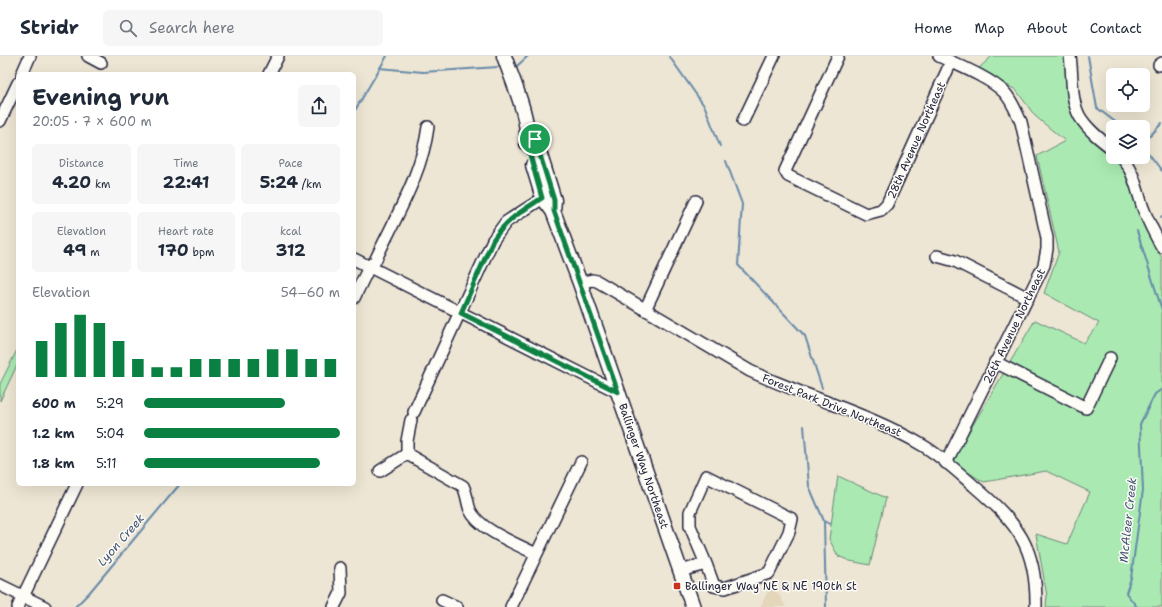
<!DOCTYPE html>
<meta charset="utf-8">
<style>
:root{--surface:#fff;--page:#f6f6f7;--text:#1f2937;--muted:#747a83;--line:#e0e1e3;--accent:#0b8043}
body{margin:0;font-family:"Shantell Sans",sans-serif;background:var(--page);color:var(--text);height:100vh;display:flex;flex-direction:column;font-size:15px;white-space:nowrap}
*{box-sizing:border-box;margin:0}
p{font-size:13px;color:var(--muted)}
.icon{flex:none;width:22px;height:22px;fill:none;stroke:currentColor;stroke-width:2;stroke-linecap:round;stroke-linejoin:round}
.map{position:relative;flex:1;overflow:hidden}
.panel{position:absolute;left:16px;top:16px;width:340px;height:414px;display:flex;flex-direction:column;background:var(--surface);border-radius:6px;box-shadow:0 4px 16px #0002}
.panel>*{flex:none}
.buttons{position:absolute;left:1106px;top:12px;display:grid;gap:8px}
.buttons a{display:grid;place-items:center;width:44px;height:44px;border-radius:6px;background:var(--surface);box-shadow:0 4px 16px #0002;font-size:20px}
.pin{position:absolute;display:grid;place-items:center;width:34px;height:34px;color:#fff;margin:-17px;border:2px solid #fff;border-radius:50%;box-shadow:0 1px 4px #0007}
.round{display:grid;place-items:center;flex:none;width:42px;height:42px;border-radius:6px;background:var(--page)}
.overview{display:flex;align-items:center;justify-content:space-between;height:68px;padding:0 16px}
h1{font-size:22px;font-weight:700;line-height:30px}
.stats{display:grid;grid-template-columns:repeat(3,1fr);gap:6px;height:68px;padding:4px 16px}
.stats div{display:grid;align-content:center;border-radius:6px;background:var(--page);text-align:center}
.stats b{font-size:17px;font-weight:700}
.stats small{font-size:11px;font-weight:400}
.stats p{font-size:11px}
.chart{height:112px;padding:8px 16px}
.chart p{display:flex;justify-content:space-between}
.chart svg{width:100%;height:72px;margin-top:4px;stroke:var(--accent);stroke-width:6}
ul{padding:0 16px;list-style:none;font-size:13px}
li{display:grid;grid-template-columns:64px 48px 1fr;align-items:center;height:30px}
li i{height:10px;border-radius:5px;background:var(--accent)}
header{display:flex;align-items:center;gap:24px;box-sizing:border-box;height:56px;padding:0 20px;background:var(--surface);border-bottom:1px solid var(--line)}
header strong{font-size:19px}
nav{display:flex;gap:22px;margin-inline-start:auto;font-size:14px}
.search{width:280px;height:36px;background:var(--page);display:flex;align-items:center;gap:10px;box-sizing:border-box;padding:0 14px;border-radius:6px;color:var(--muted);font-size:15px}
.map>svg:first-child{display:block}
.built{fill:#e3d6bb}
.green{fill:#aaeab2;stroke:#668676}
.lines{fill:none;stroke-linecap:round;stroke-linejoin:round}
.stream{stroke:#6589a9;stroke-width:2}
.minor-casing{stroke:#22223b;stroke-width:14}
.major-casing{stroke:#22223b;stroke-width:17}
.minor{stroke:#fdfcf7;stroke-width:11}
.major{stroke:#fdfcf7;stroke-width:14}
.route-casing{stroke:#fff;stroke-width:8}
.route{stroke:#0b8043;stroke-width:5}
.poi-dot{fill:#c8321e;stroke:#fdfcf7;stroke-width:1.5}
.labels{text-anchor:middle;stroke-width:3;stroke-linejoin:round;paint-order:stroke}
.street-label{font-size:11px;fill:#22223b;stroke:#fdfcf7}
.poi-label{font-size:11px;fill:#22223b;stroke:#fdfcf7;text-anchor:start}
.water-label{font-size:12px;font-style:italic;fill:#445672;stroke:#fdfcf7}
</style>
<header>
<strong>Stridr</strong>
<div class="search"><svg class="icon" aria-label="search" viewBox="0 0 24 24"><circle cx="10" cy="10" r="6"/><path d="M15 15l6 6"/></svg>Search here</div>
<nav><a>Home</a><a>Map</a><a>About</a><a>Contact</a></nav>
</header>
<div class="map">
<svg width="1162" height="551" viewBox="0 0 1162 551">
<rect width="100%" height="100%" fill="#eee6d4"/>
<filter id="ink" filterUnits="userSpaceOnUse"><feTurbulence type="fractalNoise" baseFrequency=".025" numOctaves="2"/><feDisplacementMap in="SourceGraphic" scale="8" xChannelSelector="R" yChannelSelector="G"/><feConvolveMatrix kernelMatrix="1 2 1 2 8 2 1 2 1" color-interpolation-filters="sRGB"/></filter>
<g filter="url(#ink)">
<polygon class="built" points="771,529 780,540 786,551 760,551"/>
<g class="green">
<polygon points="992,0 1066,0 1070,51 1090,83 1122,110 1137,151 1156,192 1162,202 1162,551 1046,551 1047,540 1036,478 1067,488 1090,436 1046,415 984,426 951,406 1035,264 1084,287 1099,267 1044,237 1059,196 1037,100 1065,85 1035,60 1016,34 978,13"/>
<polygon points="18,292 18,307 0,345 0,328"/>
<polygon points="838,420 886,442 870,509 850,505 838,500 829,483"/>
</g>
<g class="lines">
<g class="stream">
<polyline points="669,0 705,51 720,90"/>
<polyline points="1088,0 1097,52 1122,71"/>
<polyline points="517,10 528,0"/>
<polyline points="379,12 423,16 498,11"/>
<polyline points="354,56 387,0"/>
<polyline points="1143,81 1150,80 1162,67"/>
<polyline points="1143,90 1162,115"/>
<polyline points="726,105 742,148 738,209 805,280 822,332"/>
<polyline points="1161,161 1162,160"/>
<polyline points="1137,175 1162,254"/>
<polyline points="804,370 809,430 824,465 826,551"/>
<polyline points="824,465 830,468"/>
<polyline points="75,551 89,537 180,428"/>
<polyline points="1137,551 1126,537 1131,522 1143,434 1140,368 1155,338 1162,333"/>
</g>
<defs>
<g id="minor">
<polyline points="88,0 101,7"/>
<polyline points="838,0 785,115 788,120 866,158 881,154 887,148 951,6"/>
<path d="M 939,0 C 958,9 990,22 1004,36 C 1012,44 1016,56 1021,66 L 1047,182 L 1047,193 L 1044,209 L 946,407"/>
<path d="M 1070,0 C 1073,19 1070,44 1080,61 C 1088,74 1101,84 1113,93"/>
<polyline points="1159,9 1162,7"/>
<polyline points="22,18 30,0"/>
<polyline points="269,18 278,0"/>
<polyline points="0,65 18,27"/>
<polyline points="743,65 774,0"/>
<path d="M 1121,101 C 1134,114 1137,135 1143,152 C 1148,165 1155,179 1162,191"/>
<polyline points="937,200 955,205 1028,242"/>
<polyline points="354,203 618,336"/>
<path d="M 580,227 L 592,224 L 597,225 L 750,315 C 806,341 868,357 922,389 C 941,400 958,416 974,430 C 1018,468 1037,491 1036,551"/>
<path d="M 354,242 L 369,211 L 375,205 C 395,162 422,118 428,71"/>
<polyline points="645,254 696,145"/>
<polyline points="995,306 1086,352 1110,302"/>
<polyline points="414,356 493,184 506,166 543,142"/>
<path d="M 407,398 L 463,430 C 467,438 467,446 470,454 C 479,474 517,488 536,498"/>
<polyline points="380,415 407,398 407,385 411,364"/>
<polyline points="680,515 706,508 714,530 725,532 769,517 789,476 792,463 706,420 690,456 690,470 706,508"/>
<polyline points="0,529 45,551"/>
<polyline points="442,544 457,551"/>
<polyline points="18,551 77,428"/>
<polyline points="334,551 341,537 340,512"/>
<polyline points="511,551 581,406"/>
</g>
<g id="major">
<path d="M 504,0 C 512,23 530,63 527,87"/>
<polyline points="528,77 535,83 554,144 553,155 580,227 693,551"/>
<polyline points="533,109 543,142 553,155"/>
</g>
</defs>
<use href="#minor" class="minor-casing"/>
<use href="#major" class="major-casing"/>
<use href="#minor" class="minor"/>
<use href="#major" class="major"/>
</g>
</g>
<g class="lines" filter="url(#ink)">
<defs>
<path id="route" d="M 528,78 L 535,83 L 554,144 L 554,155 L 618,336 L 461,257 L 493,184 C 507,163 522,155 542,142 L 527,88 Z"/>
</defs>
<use href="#route" class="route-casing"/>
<use href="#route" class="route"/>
</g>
<rect class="poi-dot" x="673" y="526" width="8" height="8" rx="2"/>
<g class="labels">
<g class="street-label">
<text transform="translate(916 84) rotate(-66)" y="4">28th Avenue Northeast</text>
<text transform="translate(1014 270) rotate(-64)" y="4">26th Avenue Northeast</text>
<text transform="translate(832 349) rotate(22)" y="4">Forest Park Drive Northeast</text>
<text transform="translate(644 410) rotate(71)" y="4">Ballinger Way Northeast</text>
</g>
<g class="poi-label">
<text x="685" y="534">Ballinger Way NE &amp; NE 190th St</text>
</g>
<g class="water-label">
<text transform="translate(1128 464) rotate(-84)" y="4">McAleer Creek</text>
<text transform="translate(121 484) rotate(-49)" y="4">Lyon Creek</text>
</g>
</g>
</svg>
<div class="buttons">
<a><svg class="icon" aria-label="locate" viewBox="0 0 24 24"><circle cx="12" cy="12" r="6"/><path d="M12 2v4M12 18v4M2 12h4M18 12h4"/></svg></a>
<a><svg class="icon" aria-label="layers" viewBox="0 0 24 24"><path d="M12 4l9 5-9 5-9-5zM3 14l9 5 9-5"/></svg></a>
</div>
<div class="pin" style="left:535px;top:83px;background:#1e9e55"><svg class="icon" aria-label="arrive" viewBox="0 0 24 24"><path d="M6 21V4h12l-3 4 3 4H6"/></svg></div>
<section class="panel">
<div class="overview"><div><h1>Evening run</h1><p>20:05 · 7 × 600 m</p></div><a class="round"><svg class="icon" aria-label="share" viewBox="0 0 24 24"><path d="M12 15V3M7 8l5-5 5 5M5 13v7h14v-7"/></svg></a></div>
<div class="stats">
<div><p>Distance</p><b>4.20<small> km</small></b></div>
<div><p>Time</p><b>22:41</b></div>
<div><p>Pace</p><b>5:24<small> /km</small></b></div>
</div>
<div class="stats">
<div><p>Elevation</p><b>49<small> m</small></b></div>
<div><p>Heart rate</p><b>170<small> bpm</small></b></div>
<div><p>kcal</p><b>312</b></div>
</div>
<div class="chart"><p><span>Elevation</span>54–60 m</p>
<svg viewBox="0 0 160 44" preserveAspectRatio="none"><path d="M5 44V22M15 44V11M25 44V6M35 44V11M45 44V22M55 44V33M65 44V38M75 44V38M85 44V33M95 44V33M105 44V33M115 44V33M125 44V27M135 44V27M145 44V33M155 44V33"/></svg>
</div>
<ul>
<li><b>600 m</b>5:29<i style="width:72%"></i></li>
<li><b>1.2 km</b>5:04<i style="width:100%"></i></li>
<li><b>1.8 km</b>5:11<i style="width:90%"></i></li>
</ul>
</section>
</div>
